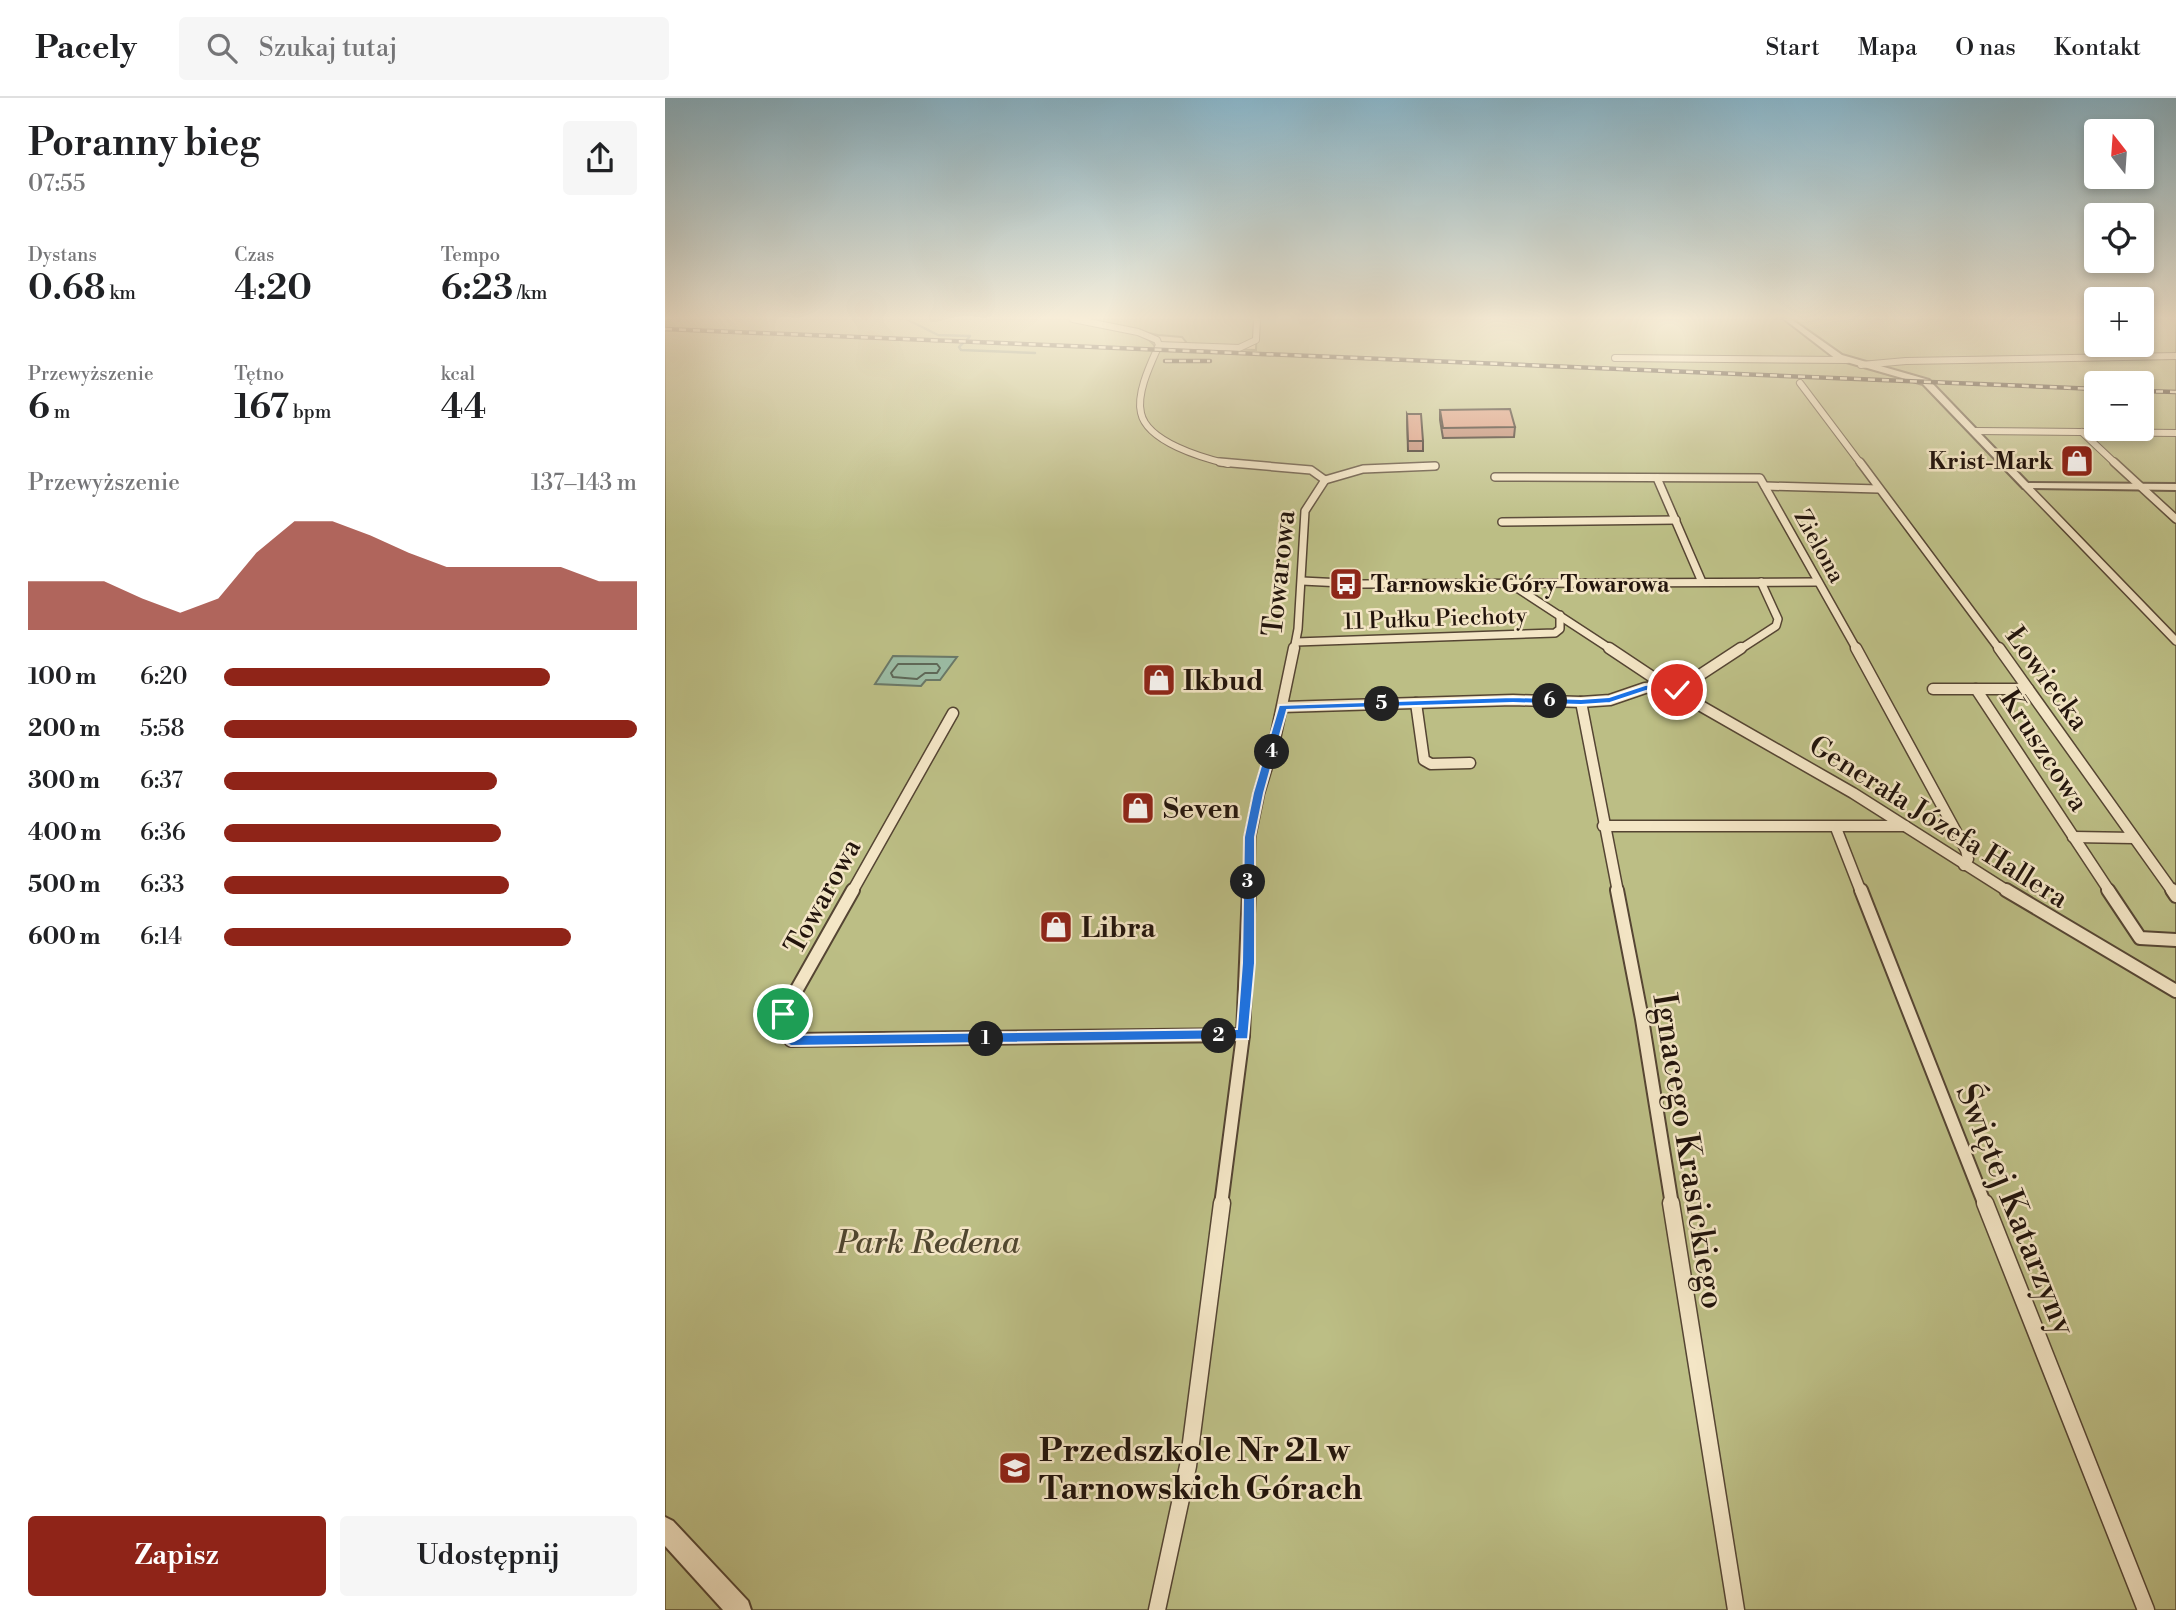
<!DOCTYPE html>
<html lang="pl">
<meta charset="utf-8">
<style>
:root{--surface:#fff;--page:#f6f6f6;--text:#202124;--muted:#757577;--line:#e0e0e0;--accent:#8f2418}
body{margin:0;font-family:"Libre Bodoni",serif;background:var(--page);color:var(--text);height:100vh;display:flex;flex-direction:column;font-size:26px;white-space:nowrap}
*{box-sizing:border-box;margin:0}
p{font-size:23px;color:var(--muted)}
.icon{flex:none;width:38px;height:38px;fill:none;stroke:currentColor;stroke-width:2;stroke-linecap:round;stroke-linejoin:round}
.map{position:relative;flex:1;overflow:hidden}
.drawer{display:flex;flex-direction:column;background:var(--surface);width:665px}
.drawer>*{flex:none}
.needle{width:46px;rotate:343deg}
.tools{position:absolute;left:1419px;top:21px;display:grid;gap:14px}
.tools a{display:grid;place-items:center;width:70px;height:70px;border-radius:7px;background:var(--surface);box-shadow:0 4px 10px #0003;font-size:35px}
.pin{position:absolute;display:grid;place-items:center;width:60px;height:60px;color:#fff;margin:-30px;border:4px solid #fff;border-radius:50%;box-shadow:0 2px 7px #0007}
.km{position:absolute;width:35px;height:35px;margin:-18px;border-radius:50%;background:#222;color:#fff;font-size:19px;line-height:35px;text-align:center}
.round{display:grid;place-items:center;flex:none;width:74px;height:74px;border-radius:7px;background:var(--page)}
.headline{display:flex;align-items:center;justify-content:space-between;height:119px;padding:0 28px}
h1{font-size:38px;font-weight:600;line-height:52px}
.metrics{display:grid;grid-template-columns:repeat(3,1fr);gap:10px;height:119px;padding:7px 28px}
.metrics div{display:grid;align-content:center}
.metrics b{font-size:35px;font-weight:600}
.metrics small{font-size:19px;font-weight:400}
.metrics p{font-size:19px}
.chart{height:196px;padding:14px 28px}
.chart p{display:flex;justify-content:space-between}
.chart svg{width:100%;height:126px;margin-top:7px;fill:var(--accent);opacity:.7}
.primary-button{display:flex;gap:14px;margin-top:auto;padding:14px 28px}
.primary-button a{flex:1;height:80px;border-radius:7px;background:var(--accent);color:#fff;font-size:28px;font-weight:600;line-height:80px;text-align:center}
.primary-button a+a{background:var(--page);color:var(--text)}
ul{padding:0 28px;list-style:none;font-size:23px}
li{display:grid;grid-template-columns:112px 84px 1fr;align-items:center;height:52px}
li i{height:18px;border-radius:9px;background:var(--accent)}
header{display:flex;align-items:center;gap:42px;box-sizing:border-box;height:98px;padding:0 35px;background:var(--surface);border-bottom:2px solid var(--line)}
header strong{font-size:33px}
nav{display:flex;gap:38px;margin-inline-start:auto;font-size:24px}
.search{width:490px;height:63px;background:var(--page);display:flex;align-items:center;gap:18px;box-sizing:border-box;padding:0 24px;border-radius:7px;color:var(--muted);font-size:26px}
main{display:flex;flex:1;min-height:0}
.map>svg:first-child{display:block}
.green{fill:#bcbe85;stroke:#6f6948;stroke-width:2;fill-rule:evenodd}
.water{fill:#9bbba3;stroke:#6b7867;stroke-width:2}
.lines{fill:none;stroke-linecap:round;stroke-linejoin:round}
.shore{stroke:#5e6858;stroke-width:2}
.stream{stroke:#6b7867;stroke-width:2.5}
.minor-far4-casing{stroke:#554533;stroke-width:8}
.minor-far3-casing{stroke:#554533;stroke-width:10}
.minor-far2-casing{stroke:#554533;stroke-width:13}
.minor-far1-casing{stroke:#554533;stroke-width:16}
.minor-casing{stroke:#554533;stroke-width:19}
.tertiary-casing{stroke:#554533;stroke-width:4}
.minor-far4{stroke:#f4e6c6;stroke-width:6}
.minor-far3{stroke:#f4e6c6;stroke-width:7}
.minor-far2{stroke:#f4e6c6;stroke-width:10}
.minor-far1{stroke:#f4e6c6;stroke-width:12}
.minor{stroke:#f4e6c6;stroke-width:16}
.tertiary{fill:#f4e6c6;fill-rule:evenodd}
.rail-casing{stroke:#22140c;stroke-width:4.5}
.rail{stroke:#f4e6c6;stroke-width:2.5;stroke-dasharray:7;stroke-linecap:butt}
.wall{fill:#b77b65;stroke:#22140c;stroke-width:2}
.building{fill:#d58f76;stroke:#22140c;stroke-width:2}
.route{fill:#1a73e8;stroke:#fff;stroke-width:2}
.labels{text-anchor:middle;stroke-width:5;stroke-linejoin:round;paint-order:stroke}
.far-poi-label{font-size:23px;font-weight:bold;fill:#22140c;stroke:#f4e6c6;text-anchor:end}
.far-street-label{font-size:23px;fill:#22140c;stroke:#f4e6c6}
.street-label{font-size:28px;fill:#22140c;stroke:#f4e6c6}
.poi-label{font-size:28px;font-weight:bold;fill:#22140c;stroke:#f4e6c6;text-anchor:start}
.near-street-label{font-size:33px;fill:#22140c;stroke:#f4e6c6}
.near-park-label{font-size:33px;font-style:italic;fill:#504730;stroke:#f4e6c6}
.near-poi-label{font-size:33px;font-weight:bold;fill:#22140c;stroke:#f4e6c6;text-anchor:start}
</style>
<header>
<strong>Pacely</strong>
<div class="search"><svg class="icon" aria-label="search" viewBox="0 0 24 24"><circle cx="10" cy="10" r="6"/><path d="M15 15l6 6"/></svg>Szukaj tutaj</div>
<nav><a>Start</a><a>Mapa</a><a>O nas</a><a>Kontakt</a></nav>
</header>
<main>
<section class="drawer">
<div class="headline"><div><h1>Poranny bieg</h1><p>07:55</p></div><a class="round"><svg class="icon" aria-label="share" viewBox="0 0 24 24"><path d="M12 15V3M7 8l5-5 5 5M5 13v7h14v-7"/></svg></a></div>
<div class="metrics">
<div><p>Dystans</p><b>0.68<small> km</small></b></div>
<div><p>Czas</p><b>4:20</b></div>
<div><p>Tempo</p><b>6:23<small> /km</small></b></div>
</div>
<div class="metrics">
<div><p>Przewyższenie</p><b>6<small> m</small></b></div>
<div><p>Tętno</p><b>167<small> bpm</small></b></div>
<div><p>kcal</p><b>44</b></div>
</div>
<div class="chart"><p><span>Przewyższenie</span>137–143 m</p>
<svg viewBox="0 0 160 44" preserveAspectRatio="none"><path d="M0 44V27L10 27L20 27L30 33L40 38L50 33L60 17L70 6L80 6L90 11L100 17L110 22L120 22L130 22L140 22L150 27L160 27V44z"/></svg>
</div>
<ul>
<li><b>100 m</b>6:20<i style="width:79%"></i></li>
<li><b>200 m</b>5:58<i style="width:100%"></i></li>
<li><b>300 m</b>6:37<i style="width:66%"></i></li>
<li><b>400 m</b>6:36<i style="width:67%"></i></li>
<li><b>500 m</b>6:33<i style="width:69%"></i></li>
<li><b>600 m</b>6:14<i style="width:84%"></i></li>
</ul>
<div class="primary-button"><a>Zapisz</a><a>Udostępnij</a></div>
</section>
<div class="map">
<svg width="1511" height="1512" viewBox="0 0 1511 1512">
<rect width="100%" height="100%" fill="#eed8a8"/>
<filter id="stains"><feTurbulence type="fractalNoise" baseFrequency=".00286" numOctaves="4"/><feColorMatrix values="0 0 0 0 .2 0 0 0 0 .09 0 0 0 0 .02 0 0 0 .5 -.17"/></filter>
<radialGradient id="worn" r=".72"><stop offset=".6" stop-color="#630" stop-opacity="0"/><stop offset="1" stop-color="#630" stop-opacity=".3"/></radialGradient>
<g class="green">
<path d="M 0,221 L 406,221 C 427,225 479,229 490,249 L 591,252 L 592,221 L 1431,221 L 1432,247 L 1477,247 L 1477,221 L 1511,221 L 1511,1512 L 0,1512 ZM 1432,285 L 1477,285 L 1477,331 L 1432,331 Z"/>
<polygon points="416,221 590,221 589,242 577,248 520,248 521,244 517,239 493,237"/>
</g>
<polygon class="water" points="228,558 292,559 275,582 261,582 256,588 210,586"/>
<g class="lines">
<polygon class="shore" points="233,566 272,566 275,570 272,575 260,575 252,581 228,579 226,575"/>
<g class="stream">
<polyline points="241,221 273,237 305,238 302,242"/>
<polyline points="298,245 294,249 296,252 370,255"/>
</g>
<defs>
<g id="minor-far4">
<path d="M 408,221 L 473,234 L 492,242 L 494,247 C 486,265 471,295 476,315 C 482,344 538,360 563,366"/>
<polyline points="494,247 574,250 591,242 592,221"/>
<polyline points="950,260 1182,262"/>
<polyline points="1196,267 1241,263 1511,258"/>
<polyline points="1135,285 1196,366"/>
<polyline points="1308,333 1511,335"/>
<polyline points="1417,334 1451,366"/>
</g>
<g id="minor-far3">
<polyline points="555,364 646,372 660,382"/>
<polyline points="1195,364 1335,552"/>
<polyline points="1449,364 1511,421"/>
<polyline points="830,379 1095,380 1192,552"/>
<polyline points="992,380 1037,484"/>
<polyline points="660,382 698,371 770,368"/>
<polyline points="1100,388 1214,391"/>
<polyline points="1361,388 1511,543"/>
<polyline points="837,424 1011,422"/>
<polyline points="637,483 698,486 1152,484"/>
<polyline points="846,486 947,552"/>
<polyline points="631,544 890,535 895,531 895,517"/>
<polyline points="629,552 633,531 640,413 660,382"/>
<polyline points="1074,552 1111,528 1113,521 1096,484"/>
</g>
<g id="minor-far2">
<polyline points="944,550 1001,588 1188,695 1344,794"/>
<polyline points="1191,550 1301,752 1303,761 1299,767"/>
<polyline points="1334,550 1508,794"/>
<polyline points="1268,591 1363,591"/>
<polyline points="1311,591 1445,794"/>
<polyline points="1012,592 1076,550"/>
<polyline points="916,604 953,794"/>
<polyline points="751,605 759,662 766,666 805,665"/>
<polyline points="618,609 848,602 916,604 945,602 980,590 1001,588"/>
<polyline points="938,728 1240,728"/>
<polyline points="1171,730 1196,794"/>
<polyline points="1408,739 1469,740"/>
<polyline points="187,794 288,615"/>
<polyline points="584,794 585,739 594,695 609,646 629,550"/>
</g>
<g id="minor-far1">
<polyline points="188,792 118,916 119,932 126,942 578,937"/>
<polyline points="952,792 977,921 1007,1107"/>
<polyline points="1196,792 1320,1107"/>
<polyline points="1341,792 1511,893"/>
<polyline points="1443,792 1475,840 1511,842"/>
<polyline points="1507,792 1511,798"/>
<polyline points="556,1107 578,937 584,792"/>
</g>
<g id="minor">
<polyline points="1006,1105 1071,1512"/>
<polyline points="1320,1105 1481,1512"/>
<polyline points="492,1512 523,1368 557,1105"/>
</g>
<g id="tertiary">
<polygon points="1119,221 1126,221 1177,257 1264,282 1363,385 1511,386 1511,392 1358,390 1258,286 1171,261"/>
<polygon points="0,1419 8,1423 83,1503 86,1512 58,1512 0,1448"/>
</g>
</defs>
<use href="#minor-far4" class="minor-far4-casing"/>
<use href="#minor-far3" class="minor-far3-casing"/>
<use href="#minor-far2" class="minor-far2-casing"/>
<use href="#minor-far1" class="minor-far1-casing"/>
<use href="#minor" class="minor-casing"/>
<use href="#tertiary" class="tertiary-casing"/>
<use href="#minor-far4" class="minor-far4"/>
<use href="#minor-far3" class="minor-far3"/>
<use href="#minor-far2" class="minor-far2"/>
<use href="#minor-far1" class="minor-far1"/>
<use href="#minor" class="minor"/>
<use href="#tertiary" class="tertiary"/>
<defs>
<g id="rail">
<polyline points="0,231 1432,291"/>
<polyline points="500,263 545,263"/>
<polyline points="1477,293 1511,294"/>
</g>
</defs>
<use href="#rail" class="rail-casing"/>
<use href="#rail" class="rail"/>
</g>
<g class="wall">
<polygon points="775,312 850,329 849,339 778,340 775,322"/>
<polygon points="742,316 758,343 758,353 743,353"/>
</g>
<g class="building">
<polygon points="845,311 850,329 778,330 775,312"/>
<polygon points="742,316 756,316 758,343 743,343"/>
</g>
<linearGradient id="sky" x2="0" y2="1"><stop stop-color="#89b7cc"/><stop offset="0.51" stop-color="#f7edd8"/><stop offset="1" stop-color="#f7edd8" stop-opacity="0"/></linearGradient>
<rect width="1511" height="432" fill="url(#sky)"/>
<path class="route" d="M 1001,585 L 1017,592 L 1012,595 L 1000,591 L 981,593 L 945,605 L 916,607 L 848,605 L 622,612 L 599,695 L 590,739 L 590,865 L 583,941 L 126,948 C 113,943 113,929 112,916 L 118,911 L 125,916 L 126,931 L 130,937 L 572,931 L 577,865 L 579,739 L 588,695 L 614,607 L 848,599 L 916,601 L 944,599 L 980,587 Z"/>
<defs>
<symbol id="shop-square" viewBox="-11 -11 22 22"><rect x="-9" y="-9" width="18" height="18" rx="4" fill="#8f2418" stroke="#f4e6c6"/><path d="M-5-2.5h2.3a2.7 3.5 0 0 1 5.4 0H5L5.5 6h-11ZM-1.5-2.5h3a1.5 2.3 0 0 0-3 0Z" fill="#fff"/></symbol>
<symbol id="bus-square" viewBox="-11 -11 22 22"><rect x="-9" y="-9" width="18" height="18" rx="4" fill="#8f2418" stroke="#f4e6c6"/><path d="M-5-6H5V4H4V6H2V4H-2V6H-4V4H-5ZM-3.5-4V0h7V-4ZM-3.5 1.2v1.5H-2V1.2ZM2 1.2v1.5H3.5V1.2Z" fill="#fff"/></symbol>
<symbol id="school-square" viewBox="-11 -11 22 22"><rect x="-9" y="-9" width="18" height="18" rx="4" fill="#8f2418" stroke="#f4e6c6"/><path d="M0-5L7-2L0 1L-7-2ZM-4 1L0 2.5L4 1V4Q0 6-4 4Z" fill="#fff"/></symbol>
</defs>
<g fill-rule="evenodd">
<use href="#shop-square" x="1393" y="344" width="38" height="38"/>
<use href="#bus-square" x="662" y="467" width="38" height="38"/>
<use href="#shop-square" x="475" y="563" width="38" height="38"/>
<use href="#shop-square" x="454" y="691" width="38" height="38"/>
<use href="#shop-square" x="372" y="810" width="38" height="38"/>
<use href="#school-square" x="331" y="1351" width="38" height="38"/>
</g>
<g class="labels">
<g class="far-poi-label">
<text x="1388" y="371">Krist-Mark</text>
<text x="706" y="494" text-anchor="start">Tarnowskie Góry Towarowa</text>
</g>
<g class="far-street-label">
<text transform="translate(1155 448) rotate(61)" y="8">Zielona</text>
<text transform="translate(770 520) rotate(-2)" y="8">11 Pułku Piechoty</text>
</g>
<g class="street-label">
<text transform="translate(613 475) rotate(-84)" y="10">Towarowa</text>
<text transform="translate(1383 580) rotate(54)" y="10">Łowiecka</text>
<text transform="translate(1380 652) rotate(57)" y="10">Kruszcowa</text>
<text transform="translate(1274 723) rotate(32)" y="10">Generała Józefa Hallera</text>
<text transform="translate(157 798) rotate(-61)" y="10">Towarowa</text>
</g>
<g class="poi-label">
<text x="518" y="592">Ikbud</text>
<text x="498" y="720">Seven</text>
<text x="416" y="839">Libra</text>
</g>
<g class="near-street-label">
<text transform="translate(1025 1053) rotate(81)" y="12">Ignacego Krasickiego</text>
<text transform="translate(1352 1111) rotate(68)" y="12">Świętej Katarzyny</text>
</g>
<g class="near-park-label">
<text x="263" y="1155">Park Redena</text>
</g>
<g class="near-poi-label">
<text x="374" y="1363">Przedszkole Nr 21 w<tspan x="374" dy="38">Tarnowskich Górach</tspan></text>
</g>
</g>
<rect width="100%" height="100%" filter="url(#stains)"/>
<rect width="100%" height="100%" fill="url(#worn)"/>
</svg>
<div class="tools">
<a><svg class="needle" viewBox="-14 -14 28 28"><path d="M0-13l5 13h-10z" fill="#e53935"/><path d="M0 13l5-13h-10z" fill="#757577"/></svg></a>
<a><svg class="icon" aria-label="locate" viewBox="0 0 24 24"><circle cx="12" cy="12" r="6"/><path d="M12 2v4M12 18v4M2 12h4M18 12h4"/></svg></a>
<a>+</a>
<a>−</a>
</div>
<div class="pin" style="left:118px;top:916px;background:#1e9e55"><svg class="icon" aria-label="arrive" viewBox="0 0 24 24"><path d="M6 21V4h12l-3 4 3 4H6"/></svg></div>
<div class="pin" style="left:1012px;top:592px;background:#d93025"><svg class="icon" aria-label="check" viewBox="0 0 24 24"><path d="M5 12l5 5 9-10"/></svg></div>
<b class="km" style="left:321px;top:941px">1</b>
<b class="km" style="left:554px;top:938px">2</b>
<b class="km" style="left:583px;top:784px">3</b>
<b class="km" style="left:607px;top:654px">4</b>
<b class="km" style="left:717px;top:606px">5</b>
<b class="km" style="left:885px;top:603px">6</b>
</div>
</main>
